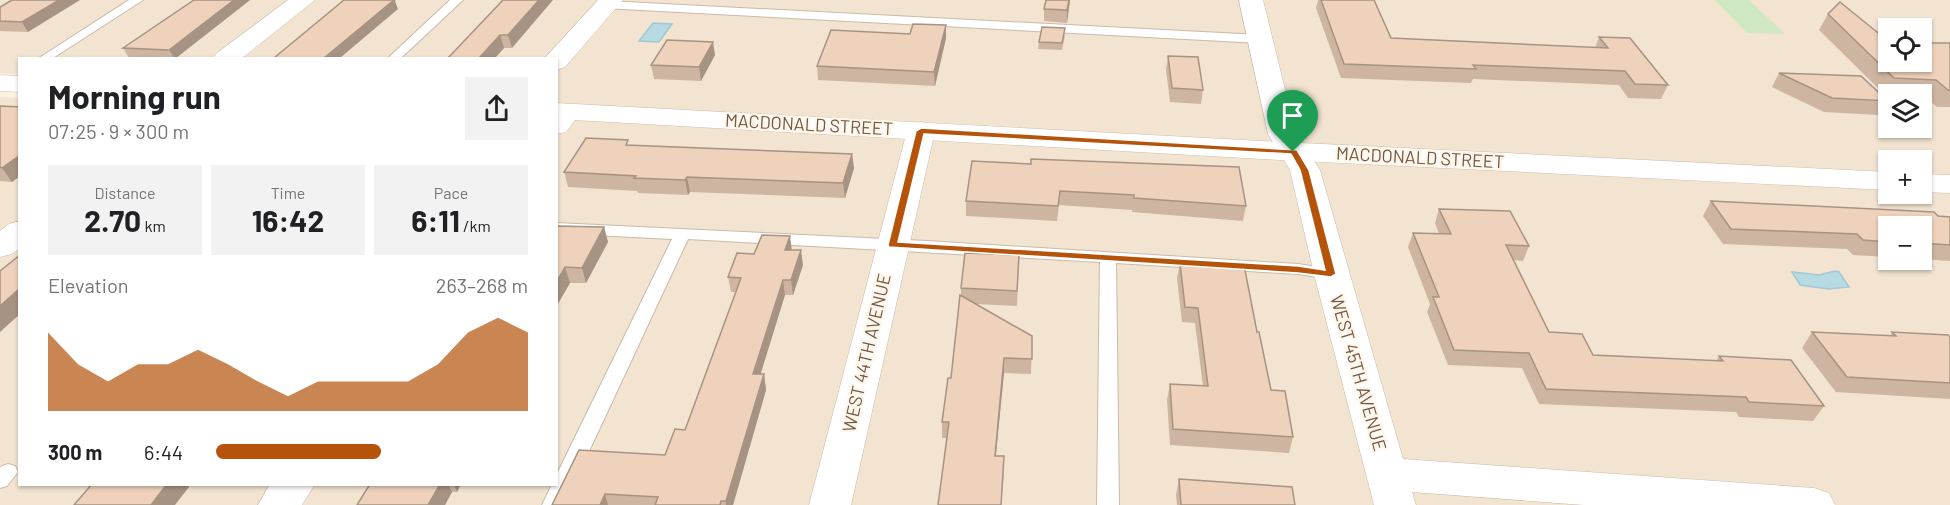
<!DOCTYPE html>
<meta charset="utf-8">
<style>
:root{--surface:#fff;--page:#f2f2f2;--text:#202124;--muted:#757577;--accent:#b45309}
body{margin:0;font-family:Barlow,sans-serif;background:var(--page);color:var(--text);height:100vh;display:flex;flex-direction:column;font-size:22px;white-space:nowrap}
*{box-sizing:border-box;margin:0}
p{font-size:20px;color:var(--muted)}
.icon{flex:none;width:33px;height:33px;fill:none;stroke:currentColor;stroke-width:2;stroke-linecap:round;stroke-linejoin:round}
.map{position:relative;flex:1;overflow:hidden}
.sheet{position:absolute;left:18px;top:57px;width:540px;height:429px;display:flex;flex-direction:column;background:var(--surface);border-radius:0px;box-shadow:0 2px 4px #0004}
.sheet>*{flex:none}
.fabs{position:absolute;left:1878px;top:18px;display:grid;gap:12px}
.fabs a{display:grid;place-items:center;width:54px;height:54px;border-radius:0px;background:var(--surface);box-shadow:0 2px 4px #0004;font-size:30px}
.pin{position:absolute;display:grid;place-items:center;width:51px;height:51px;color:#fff;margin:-62px -26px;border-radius:50% 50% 50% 0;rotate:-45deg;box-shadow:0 0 6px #0007}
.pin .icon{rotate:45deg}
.round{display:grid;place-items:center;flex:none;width:63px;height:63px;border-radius:0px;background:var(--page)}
.head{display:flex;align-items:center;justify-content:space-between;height:102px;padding:0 30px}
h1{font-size:33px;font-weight:700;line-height:45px}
.metrics{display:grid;grid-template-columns:repeat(3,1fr);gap:9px;height:102px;padding:6px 30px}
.metrics div{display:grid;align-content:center;border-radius:0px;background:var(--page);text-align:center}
.metrics b{font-size:30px;font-weight:700}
.metrics small{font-size:16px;font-weight:400}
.metrics p{font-size:16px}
.chart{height:168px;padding:12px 30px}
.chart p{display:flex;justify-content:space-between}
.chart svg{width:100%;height:108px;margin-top:6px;fill:var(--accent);opacity:.7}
ul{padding:0 30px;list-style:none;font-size:20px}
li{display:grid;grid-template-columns:96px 72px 1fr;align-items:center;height:45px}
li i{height:15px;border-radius:8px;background:var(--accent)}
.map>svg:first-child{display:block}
.residential{fill:#f2e4d1;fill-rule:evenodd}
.green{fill:#cfe7c2}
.water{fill:#b8dae2;stroke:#9fc9d4;stroke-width:1.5}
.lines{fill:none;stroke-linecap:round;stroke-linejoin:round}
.lane-casing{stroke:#cabaa9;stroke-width:2}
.street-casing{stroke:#cabaa9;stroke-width:1}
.secondary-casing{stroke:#d0bcaa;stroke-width:1}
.lane{fill:#fff;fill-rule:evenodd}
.street{fill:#fff;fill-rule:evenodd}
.secondary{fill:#fff;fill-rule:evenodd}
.wall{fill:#cdb5a1}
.shaded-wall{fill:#a79383}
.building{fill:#eed2bb;stroke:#a79383;stroke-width:1.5}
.route{fill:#b45309;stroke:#fff;stroke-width:1.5;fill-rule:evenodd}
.labels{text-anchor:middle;stroke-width:4.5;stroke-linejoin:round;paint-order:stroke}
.street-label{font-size:18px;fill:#70594a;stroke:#fef6e8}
</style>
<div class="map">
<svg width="1950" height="505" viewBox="0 0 1950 505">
<rect width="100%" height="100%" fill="#fbf2e2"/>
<g class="residential">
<polygon points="0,0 289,0 211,58 20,58 19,74 0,73"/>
<path d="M 314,0 L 1950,0 L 1950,505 L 0,505 L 0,255 L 19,239 L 20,484 L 556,484 L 556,58 L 238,58 ZM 1888,28 L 1922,28 L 1922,62 L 1888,62 ZM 1888,94 L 1922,94 L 1922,128 L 1888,128 ZM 1888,160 L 1922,160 L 1922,194 L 1888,194 ZM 1888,226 L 1922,226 L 1922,260 L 1888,260 Z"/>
<polygon points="0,97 20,98 19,220 0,235"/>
</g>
<polygon class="green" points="1715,0 1749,0 1785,34 1747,33"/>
<g class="water">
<polygon points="653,23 672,24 659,42 639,41"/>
<polygon points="1835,271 1839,272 1849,287 1829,289 1800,285 1792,272 1819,275"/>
</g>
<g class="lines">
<defs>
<g id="lane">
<polygon points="129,0 143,0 53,58 39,58"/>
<polygon points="450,0 463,0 401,58 388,58"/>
<polygon points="607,1 1260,35 1266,39 1260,43 603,8 601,5"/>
<polygon points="556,223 927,241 1298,264 1337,270 1339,274 1337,278 1331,279 1298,274 1116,263 1119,505 1097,505 1100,262 688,239 564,505 542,505 552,484 556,484 556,476 672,239 556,233"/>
<polygon points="8,464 15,466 18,472 7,486 0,488 0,467"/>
</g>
<g id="street">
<polygon points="288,0 315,0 242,58 213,58 217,53"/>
<polygon points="598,0 623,0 565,67 556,70 556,58 545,58"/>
<polygon points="1239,0 1263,0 1296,134 1320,170 1403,459 1814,488 1829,493 1835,505 1584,505 1412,492 1416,505 1374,505 1314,274 1290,170 1268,134"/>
<polygon points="567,104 577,106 581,112 566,132 556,134 556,107"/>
<polygon points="921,122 931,125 935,131 851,505 809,505 907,131 911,125"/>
<polygon points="20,221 20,248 12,254 0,257 0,231 9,224"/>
<polygon points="270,484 315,484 302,505 258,505"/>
</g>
<g id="secondary">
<polygon points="0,75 20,76 20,92 0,91"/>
<polygon points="556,103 1262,141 1888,172 1888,190 1262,159 556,119"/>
<polygon points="1922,174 1950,175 1950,193 1922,192"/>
</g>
</defs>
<use href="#lane" class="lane-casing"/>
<use href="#street" class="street-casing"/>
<use href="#secondary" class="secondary-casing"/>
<use href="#lane" class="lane"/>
<use href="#street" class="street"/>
<use href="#secondary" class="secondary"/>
</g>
<g class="wall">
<polygon points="12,0 28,32 0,31 0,7"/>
<polygon points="250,0 176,58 129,58 123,48"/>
<polygon points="503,0 512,48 504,48 495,58"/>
<polygon points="1070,0 1067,23 1044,21 1044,9"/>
<polygon points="1318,0 1374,0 1391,38 1595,48 1599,37 1668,85 1661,99 1628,98 1619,85 1473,79 1471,83 1341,78 1316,8"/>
<polygon points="1828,14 1888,62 1950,43 1950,107 1937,107 1925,97 1922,97 1922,94 1884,94 1819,30"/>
<polygon points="910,34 946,38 935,86 818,80 817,66"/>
<polygon points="1065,35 1062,50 1038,49 1039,42"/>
<polygon points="715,55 701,81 654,79 651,65"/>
<polygon points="1168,56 1203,90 1201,104 1170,102 1166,70"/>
<polygon points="1779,73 1888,101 1879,115 1824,112 1772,87"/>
<polygon points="0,106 20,107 20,176 12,182 0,181"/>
<polygon points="629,145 852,154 854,168 845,198 690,192 688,195 638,193 637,191 568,187 564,172"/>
<polygon points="972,161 1246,206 1243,221 1132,212 1132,210 1059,205 1057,221 966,216 966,201"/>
<polygon points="1711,201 1950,217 1950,261 1922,259 1922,226 1888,226 1888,257 1853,255 1847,249 1723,244 1703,216"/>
<polygon points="1439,209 1529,246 1523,261 1513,260 1549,332 1593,355 1716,361 1719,356 1824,406 1813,421 1739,417 1736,412 1539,404 1522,368 1448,365 1427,312 1430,304 1408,247 1413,233 1439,234 1435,223"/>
<polygon points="556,226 604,227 608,242 586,283 570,283 556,307"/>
<polygon points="754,254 803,265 793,295 785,295 760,374 764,374 766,390 733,505 552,505 665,455 685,430 736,292 731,292 728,277"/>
<polygon points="1019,255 1017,306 976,304 1032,336 1031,374 1004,373 996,456 1004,472 1001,505 938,505 947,438 942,438 942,422 951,378 961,296 961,288"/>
<polygon points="1180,263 1257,332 1271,390 1293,437 1289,453 1170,445 1167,400 1170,384 1203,386 1195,323 1182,322 1177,278"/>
<polygon points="1812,332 1890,336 1892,332 1950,337 1950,399 1836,392 1802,348"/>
<polygon points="1179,479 1295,505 1177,505 1176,495"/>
<polygon points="370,484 461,484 457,492 452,492 445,505 357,505"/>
</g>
<g class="shaded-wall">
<polygon points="59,0 80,0 28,32 22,22"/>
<polygon points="234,0 250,0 176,58 174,58 169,50"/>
<polygon points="383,0 396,0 395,1 398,9 340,58 324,58"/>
<polygon points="539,0 553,0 512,48 508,35"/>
<polygon points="1069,0 1070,0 1067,23 1067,10"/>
<polygon points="946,25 946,38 935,86 934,72"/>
<polygon points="500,35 504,48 495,58 479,58"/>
<polygon points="713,42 715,55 701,81 699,67"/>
<polygon points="852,154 854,168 845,198 843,183"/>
<polygon points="20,155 20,176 12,182 2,168"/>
<polygon points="687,177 690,192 688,195 685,180"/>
<polygon points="604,227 608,242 586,283 582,268"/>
<polygon points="790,236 792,251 785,250"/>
<polygon points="801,250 803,265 793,295 791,280"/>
<polygon points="565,267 570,283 556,307 556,283"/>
<polygon points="783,280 785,295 756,389 753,374"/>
<polygon points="18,290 20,292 20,314 0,332 0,306"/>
<polygon points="1004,358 1004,373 994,471 995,456"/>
<polygon points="764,374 766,390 733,505 726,505 726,501"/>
<polygon points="167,484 187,484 189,487 175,505 151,505"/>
<polygon points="440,484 448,484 452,492 445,505 428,505"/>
<polygon points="454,484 461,484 457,492"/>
<polygon points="605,494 608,505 600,505"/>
</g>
<g class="building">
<polygon points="12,0 59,0 22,22 0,21 0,7"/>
<polygon points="194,0 234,0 169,50 123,48"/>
<polygon points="344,0 394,0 324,58 274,58"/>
<polygon points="503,0 539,0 508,35 500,35 479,58 448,58"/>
<polygon points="1046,0 1069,0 1067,10 1044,9"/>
<polygon points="1321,0 1374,0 1391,38 1608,48 1599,37 1630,38 1668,85 1635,84 1625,71 1473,65 1476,69 1344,64"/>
<polygon points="1840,2 1888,41 1888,62 1922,62 1922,43 1950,43 1950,90 1948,90 1936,80 1894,78 1828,14"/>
<polygon points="913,24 946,25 934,72 817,66 831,30 910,34"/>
<polygon points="1042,27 1065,28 1062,43 1039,42"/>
<polygon points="667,40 713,42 699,67 651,65"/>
<polygon points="1168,56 1198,57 1203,90 1172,88"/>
<polygon points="1779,73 1861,76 1888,101 1832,98"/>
<polygon points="0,106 20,107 20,155 2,168 0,167"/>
<polygon points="586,138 628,140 626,145 852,154 843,183 687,177 685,180 634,178 636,176 564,172"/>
<polygon points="1031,159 1239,167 1246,206 1134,198 1134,195 1060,191 1058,206 966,201 972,161 1031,164"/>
<polygon points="1711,201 1934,212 1938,216 1950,217 1950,245 1922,243 1922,226 1888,226 1888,242 1863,240 1857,234 1731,229"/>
<polygon points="1439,209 1510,211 1529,246 1506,245 1549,332 1582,334 1593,355 1723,361 1719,356 1791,360 1824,406 1749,402 1746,397 1546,389 1529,353 1454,350 1433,297 1439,297 1413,233 1451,234"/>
<polygon points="556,226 604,227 582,268 565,267 556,283"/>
<polygon points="762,235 790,236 785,250 801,250 791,280 783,280 753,374 764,374 726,501 721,501 720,505 655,505 658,497 605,494 600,505 552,505 579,450 665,455 675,429 685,430 741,278 728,277 737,253 754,254"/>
<polygon points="965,253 1019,255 1017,291 961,288"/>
<polygon points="20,255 20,290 18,290 0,306 0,271"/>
<polygon points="1180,263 1244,265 1257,332 1259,332 1271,390 1285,391 1293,437 1173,429 1170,384 1208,386 1198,308 1185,307"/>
<polygon points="960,295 1032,336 1032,359 1004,358 995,456 1004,456 1001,505 938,505 949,422 942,422 948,378 951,378"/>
<polygon points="1812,332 1896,336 1892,332 1948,335 1950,337 1950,383 1847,377"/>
<polygon points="1179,479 1292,487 1295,505 1181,505"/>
<polygon points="92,484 167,484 151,505 74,505"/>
<polygon points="370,484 440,484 428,505 357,505"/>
</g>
<path class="route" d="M 921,128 L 1297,150 L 1309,170 L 1336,274 L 1331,277 L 1298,273 L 889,247 L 888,245 L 916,131 ZM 924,134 L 1291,154 L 1300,170 L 1325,270 L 1298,266 L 898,242 Z"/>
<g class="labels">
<g class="street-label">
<text transform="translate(809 125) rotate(3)" y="6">MACDONALD STREET</text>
<text transform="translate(1420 158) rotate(3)" y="6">MACDONALD STREET</text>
<text transform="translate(867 353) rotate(-77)" y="6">WEST 44TH AVENUE</text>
<text transform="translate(1358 373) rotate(74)" y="6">WEST 45TH AVENUE</text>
</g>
</g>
</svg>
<div class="fabs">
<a><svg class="icon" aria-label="locate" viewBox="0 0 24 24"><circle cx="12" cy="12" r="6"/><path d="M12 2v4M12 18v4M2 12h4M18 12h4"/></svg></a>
<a><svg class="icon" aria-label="layers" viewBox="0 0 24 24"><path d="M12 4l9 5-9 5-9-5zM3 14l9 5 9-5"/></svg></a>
<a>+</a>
<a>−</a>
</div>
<div class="pin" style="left:1293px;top:152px;background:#1e9e55"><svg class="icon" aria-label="arrive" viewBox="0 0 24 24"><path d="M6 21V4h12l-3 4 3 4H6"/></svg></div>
<section class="sheet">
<div class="head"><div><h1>Morning run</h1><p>07:25 · 9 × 300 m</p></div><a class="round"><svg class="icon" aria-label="share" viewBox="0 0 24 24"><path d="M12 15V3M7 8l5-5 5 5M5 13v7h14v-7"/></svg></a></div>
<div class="metrics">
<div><p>Distance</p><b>2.70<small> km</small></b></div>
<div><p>Time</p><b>16:42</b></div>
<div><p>Pace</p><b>6:11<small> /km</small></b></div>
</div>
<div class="chart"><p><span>Elevation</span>263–268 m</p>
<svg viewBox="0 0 160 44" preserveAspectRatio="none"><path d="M0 44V12L10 25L20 32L30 25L40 25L50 19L60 25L70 32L80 38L90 32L100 32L110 32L120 32L130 25L140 12L150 6L160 12V44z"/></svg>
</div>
<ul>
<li><b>300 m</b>6:44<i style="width:53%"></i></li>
</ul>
</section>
</div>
